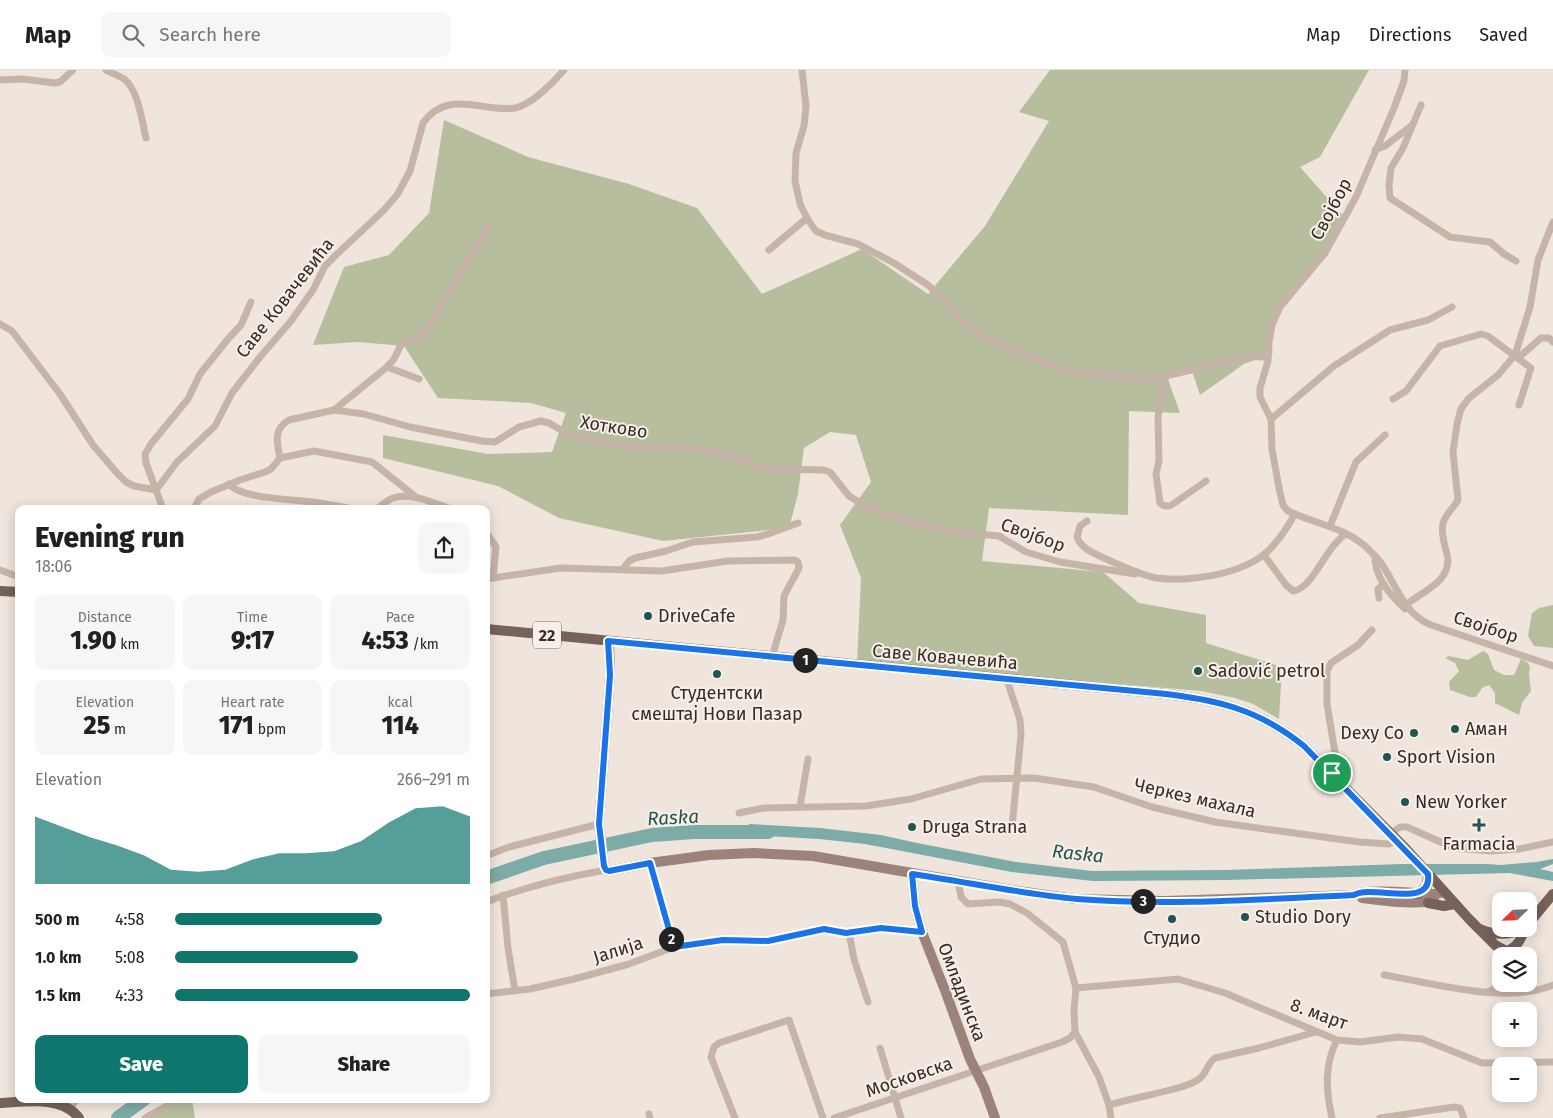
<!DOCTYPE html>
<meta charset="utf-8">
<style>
:root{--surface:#fff;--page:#f6f6f6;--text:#202124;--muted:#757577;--line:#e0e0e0;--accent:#0f766e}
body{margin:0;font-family:"Fira Sans",sans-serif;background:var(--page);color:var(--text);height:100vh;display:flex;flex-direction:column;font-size:19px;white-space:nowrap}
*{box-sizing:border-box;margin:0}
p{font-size:16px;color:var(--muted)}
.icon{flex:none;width:28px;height:28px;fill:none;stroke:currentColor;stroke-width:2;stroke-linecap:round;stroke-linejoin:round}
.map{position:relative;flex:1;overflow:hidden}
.details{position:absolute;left:15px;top:435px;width:475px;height:598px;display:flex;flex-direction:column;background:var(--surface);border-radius:10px;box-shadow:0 2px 12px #0003}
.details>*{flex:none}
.needle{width:32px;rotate:247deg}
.controls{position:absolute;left:1492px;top:822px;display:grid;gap:10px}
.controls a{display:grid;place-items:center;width:45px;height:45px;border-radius:10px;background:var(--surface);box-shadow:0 2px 12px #0003;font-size:25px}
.pin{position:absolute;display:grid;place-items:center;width:42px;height:42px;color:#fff;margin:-21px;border:2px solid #fff;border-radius:50%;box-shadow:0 1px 5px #0007}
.km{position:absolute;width:25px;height:25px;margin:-12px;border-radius:50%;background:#222;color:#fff;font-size:14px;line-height:25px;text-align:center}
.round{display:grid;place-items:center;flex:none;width:52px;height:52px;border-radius:10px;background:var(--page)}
.head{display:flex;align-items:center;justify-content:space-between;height:85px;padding:0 20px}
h1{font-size:28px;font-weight:800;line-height:38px}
.stats{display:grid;grid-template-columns:repeat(3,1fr);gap:8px;height:85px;padding:5px 20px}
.stats div{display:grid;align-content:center;border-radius:10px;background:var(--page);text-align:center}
.stats b{font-size:25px;font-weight:800}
.stats small{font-size:14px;font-weight:400}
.stats p{font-size:14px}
.chart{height:140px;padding:10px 20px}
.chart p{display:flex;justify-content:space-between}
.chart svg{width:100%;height:90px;margin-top:5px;fill:var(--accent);opacity:.7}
.primary-button{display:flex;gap:10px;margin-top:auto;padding:10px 20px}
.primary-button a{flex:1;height:58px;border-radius:10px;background:var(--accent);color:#fff;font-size:20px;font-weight:800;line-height:58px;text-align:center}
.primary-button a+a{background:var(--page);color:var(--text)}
ul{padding:0 20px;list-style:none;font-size:16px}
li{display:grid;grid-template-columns:80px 60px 1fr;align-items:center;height:38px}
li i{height:12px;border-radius:6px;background:var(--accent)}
header{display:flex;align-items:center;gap:30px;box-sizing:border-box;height:70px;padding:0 25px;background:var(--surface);border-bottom:1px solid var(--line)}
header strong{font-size:24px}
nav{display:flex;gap:28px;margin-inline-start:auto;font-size:18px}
.search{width:350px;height:45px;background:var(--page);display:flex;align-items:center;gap:12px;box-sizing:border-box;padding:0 18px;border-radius:10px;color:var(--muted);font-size:19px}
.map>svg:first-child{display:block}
.green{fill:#b6be9d}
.water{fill:#7daba8}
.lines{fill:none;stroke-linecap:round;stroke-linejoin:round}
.river{stroke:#7daba8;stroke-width:14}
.street{stroke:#c7b4a9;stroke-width:7}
.secondary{stroke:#9b837b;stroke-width:10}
.primary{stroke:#76615b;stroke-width:10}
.route-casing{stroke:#fff;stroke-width:10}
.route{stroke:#1a73e8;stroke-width:6}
.poi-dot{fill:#215452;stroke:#f8efe8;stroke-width:2}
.labels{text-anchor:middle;stroke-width:4;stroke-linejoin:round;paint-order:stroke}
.shield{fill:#f8efe8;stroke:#706662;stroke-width:1}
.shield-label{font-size:16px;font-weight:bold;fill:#352b28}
.street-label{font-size:18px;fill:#352b28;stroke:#f8efe8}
.poi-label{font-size:18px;fill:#352b28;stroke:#f8efe8;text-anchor:start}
.water-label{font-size:19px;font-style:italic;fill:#215452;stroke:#f8efe8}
</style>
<header>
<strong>Map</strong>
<div class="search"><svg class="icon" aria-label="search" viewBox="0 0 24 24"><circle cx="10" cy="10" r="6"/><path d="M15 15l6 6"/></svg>Search here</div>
<nav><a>Map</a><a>Directions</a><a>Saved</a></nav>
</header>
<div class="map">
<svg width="1553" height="1048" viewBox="0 0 1553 1048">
<rect width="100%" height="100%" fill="#f0e5dc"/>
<g class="green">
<polygon points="1050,0 1369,0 1320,87 1300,97 1345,148 1334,168 1276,245 1268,291 1255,290 1244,294 1200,325 1192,301 1168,309 1180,343 1129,341 1128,445 989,438 982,491 1103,502 1139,533 1206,545 1206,573 1282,597 1279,649 1253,634 1235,628 1201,621 857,592 861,508 840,455 871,412 856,365 830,362 804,378 798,424 789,458 663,471 559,448 498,416 383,388 383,365 488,384 552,382 566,343 531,333 438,328 404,276 358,272 313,275 344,197 389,185 429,143 444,50 528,87 629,114 697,138 762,224 862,179 928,224 985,156 1049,51 1019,42"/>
<polygon points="1553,535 1553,578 1534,576 1528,566 1532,543 1539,538"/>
<polygon points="1483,581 1488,584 1494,600 1504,605 1514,605 1521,589 1528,593 1530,597 1529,604 1531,621 1522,633 1519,645 1495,633 1495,623 1489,615 1482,618 1476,627 1470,627 1450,620 1449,612 1459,601 1455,593 1445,588 1449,586 1468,590"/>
<polygon points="179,1029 192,1029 195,1048 145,1048"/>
</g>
<polygon class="water" points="749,754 820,758 881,765 917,773 1016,792 1092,801 1225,800 1402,794 1487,794 1501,795 1536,792 1553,789 1553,794 1540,799 1553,802 1553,811 1509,803 1226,810 1093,811 1012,802 865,774 819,769 748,765"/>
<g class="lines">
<g class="river">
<polyline points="486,808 544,788 652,765 694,762 768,762"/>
<polyline points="118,1048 144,1029"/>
</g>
<g class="street">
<path d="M 106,0 C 111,3 118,5 124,9 C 138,19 142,51 146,68"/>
<polyline points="802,0 806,36 804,56 796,83 795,111 800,134 808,150 816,161 825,165 858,174 894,193 928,215 949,234 963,251 983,267 1066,301 1141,309 1152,309 1269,282"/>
<path d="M 1405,0 L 1404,11 L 1394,38 L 1356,127 L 1325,183 L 1280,237 L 1272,255 L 1269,273 L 1268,291 L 1260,318 L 1260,327 L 1271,349 L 1272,379 L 1279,418 L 1283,435 L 1288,441 C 1313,453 1343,457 1365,476 C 1371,482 1379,489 1383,496 C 1397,517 1405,545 1431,555 L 1553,596"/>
<polyline points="0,10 22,9 55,13 60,12 73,0"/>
<polyline points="1421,35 1403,78 1391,98 1389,115 1390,128 1450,167 1490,172 1504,184 1516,191"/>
<polyline points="1375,80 1385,76 1411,56"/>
<polyline points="769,180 807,148"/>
<polyline points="0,254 12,261 60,324 93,375 117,403 126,412 134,416 156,420"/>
<polyline points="1518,288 1541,268 1549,268 1553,272"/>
<polyline points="387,297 394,289 402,273 423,265 428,258 488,157"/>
<polyline points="1166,305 1160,329 1158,350 1159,391 1156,404 1160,433 1164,436 1170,436 1206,411"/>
<polyline points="1393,329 1406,321 1440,276 1481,264 1488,266 1531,298 1519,335"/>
<polyline points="334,340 387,297 419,309"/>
<polyline points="1271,349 1334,296 1390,260 1428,250 1452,237"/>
<path d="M 280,388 C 277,372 273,359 289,350 L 334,340 L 364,344 L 410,357 L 482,371 L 495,372 L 519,357 L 541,351 L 549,353 L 571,366 L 621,375 L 643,378 L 679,377 L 709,380 L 736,388 L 757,396 L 776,399 L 824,400 L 830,402 L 849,426 L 870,439 L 921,455 L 956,462 L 999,466 L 1026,482 L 1060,492 L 1135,504 L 1137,502"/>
<path d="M 229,414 C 241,429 293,429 313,432 C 326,434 339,436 352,439"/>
<polyline points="156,420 146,393 145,384 151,374 188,329 200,304 228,269 241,255 251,232"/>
<path d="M 163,439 L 156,420 L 177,392 L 215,356 L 232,323 L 260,287 L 291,251 L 313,220 L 325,196 L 337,184 L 384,140 L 397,125 L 410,101 L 423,53 C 448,18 483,43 515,38 C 531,35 553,13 564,0"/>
<polyline points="194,439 199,429 211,422 240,410 265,402 271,399 280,388 314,381 372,392 416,427"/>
<path d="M 377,439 C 382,435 387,430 393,428 C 411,422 434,433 451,439"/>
<path d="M 1087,451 L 1080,456 L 1077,467 C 1082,481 1101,486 1113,492 C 1127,498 1141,505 1156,508 C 1188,512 1236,505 1262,486 C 1276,476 1287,458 1295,444"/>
<polyline points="1330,456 1356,392 1385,365"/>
<polyline points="486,462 496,477 493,508"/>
<path d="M 1264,485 L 1286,515 L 1293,521 C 1308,520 1320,493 1329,482 C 1333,475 1339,470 1345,464"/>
<path d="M 1375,486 C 1374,506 1391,526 1405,539"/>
<polyline points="623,499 629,491 635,488 666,481 693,472 757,467 768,464 798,453"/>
<polyline points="0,500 19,507"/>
<polyline points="486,509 561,498 662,501 728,491 795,490 798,492 799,498 784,526 783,550 772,587"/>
<polyline points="1379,528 1378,519 1384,514"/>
<path d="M 1406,535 C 1424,520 1453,511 1447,484 C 1444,474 1441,463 1443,453 C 1446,443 1454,438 1458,430 L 1453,382 L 1457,354 L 1461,339 L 1468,329 L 1498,305 L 1515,285 L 1530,237 L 1538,190 L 1553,152"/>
<polyline points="1007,610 1020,650 1021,665 1012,757"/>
<polyline points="1332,703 1337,695 1327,634 1327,601 1331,593 1358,575 1372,560"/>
<polyline points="800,737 808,689"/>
<polyline points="739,743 764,738 866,736 911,729 981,709 1034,708 1094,717 1152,737 1215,752 1359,772 1389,774 1397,771"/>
<polyline points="1390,764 1400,757 1407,757 1454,778 1491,781 1519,779 1553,772"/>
<polyline points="486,786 509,777 599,754"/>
<polyline points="650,793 674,877"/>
<polyline points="958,811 961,827 968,834 999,832 1010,834 1027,843 1063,872 1076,918 1074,941 1075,962 1099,1007 1109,1035 1111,1048"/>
<polyline points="503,825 508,878 515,921"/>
<path d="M 486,832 C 525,817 565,807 606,800"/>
<polyline points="849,863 854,889 868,932"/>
<path d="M 1384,905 C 1434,913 1506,935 1553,915"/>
<polyline points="1076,918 1178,909 1225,923 1337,970 1360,972 1398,967 1422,969 1482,993 1553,992"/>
<polyline points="1488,922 1494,919 1501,907"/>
<polyline points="486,924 530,919 574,909 629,894 674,877 706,872 723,870 753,872 768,871 824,859 846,863 881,858 922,862"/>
<polyline points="880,978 901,1048"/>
<path d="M 1109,1035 C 1133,1028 1157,1024 1181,1017 C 1187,1015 1194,1013 1199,1009 C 1207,1004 1207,993 1215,988 L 1259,978 L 1316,962"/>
<polyline points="70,1038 77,1029"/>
<polyline points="649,1044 650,1048"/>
<polyline points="145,1048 179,1029"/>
<polyline points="735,1048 711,987 714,977 719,973 789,950 823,1048"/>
<polyline points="834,1048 1062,972 1070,968 1075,962"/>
<path d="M 1332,1048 C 1326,1021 1324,995 1337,970"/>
<polyline points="1380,1048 1454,1037 1460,1038 1464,1048"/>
</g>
<g class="secondary">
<path d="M 609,571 L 610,605 L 599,754 L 604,796 L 606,800 L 609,801 L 650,793 L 709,785 L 754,783 L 813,786 L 1018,821 L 1075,829 L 1165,831 L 1354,825 C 1367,818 1419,824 1437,824 L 1444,822"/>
<polyline points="912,803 915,836 922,862 946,923 970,989 984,1017 995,1048"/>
<path d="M 1362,828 C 1377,830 1422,836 1434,830"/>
</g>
<g class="primary">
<polyline points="0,521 19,522"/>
<path d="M 486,559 L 1156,623 C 1214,629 1257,638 1304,676 L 1407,780 L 1469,849 L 1495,875 L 1506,881 C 1517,878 1521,869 1525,859"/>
<polyline points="1417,824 1427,816 1428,804"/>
<polyline points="1428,833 1444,836 1454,834"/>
<polyline points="1529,853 1553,824"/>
<path d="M 1480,859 C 1494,865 1508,866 1522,859"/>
<path d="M 0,1033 C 25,1032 62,1025 79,1048"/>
</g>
</g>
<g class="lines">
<defs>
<path id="route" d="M 608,571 L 1156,623 C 1214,629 1257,638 1304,676 L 1428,804 C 1433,840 1373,814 1354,825 C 1263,829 1169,836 1077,829 C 1022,824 967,812 912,804 L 915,836 L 922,862 L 881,858 L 846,863 L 824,859 L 768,871 L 723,870 L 674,877 L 650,793 L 609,801 L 606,800 L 604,796 L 599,754 L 610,605 Z"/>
</defs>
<use href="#route" class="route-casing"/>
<use href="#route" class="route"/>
</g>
<g class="poi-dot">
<circle cx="648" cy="546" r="5"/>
<circle cx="1198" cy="601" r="5"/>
<circle cx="717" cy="604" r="5"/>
<circle cx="1455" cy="659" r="5"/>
<circle cx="1414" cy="663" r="5"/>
<circle cx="1387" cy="687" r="5"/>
<circle cx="1405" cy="732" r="5"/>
<path d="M1476.5 747.5h5v5h5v5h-5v5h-5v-5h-5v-5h5z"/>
<circle cx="912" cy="757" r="5"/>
<circle cx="1245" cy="847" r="5"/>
<circle cx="1172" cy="849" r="5"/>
</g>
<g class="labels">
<rect class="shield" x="533" y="551.5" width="28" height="27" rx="4"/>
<g class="shield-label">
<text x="547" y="571">22</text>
</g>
<g class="street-label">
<text transform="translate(1331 139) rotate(-62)" y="6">Својбор</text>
<text transform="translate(285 228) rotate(-52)" y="6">Саве Ковачевића</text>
<text transform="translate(614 357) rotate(9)" y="6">Хотково</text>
<text transform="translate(1033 465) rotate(20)" y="6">Својбор</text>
<text transform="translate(1486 557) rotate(18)" y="6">Својбор</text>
<text transform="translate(945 587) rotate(5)" y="6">Саве Ковачевића</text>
<text transform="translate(1195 728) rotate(13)" y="6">Черкез махала</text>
<text transform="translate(618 880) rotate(-18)" y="6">Јалија</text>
<text transform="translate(962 922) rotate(69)" y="6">Омладинска</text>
<text transform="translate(1319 944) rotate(20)" y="6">8. март</text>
<text transform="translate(909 1007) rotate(-19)" y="6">Московска</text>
</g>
<g class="poi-label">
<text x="658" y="552">DriveCafe</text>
<text x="1208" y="607">Sadović petrol</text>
<text x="717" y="629" text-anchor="middle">Студентски<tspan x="717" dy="21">смештај Нови Пазар</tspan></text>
<text x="1465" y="665">Аман</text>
<text x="1404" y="669" text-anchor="end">Dexy Co</text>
<text x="1397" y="693">Sport Vision</text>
<text x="1415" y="738">New Yorker</text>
<text x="922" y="763">Druga Strana</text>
<text x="1479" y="780" text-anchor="middle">Farmacia</text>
<text x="1255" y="853">Studio Dory</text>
<text x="1172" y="874" text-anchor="middle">Студио</text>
</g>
<g class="water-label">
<text transform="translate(673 747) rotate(-3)" y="7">Raska</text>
<text transform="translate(1078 783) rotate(6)" y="7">Raska</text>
</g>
</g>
</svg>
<div class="controls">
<a><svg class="needle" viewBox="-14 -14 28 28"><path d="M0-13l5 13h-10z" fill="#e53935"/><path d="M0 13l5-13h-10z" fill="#757577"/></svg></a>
<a><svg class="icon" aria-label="layers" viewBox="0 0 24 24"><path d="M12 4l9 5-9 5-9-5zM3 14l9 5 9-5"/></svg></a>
<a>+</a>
<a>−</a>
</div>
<div class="pin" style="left:1332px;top:703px;background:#1e9e55"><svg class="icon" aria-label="arrive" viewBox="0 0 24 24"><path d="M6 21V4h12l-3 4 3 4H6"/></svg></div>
<b class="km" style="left:805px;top:590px">1</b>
<b class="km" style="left:671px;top:869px">2</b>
<b class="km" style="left:1143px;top:831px">3</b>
<section class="details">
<div class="head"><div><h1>Evening run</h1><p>18:06</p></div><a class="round"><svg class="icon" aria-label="share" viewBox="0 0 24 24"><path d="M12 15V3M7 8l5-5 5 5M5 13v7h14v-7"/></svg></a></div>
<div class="stats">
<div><p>Distance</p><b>1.90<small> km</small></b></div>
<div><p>Time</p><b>9:17</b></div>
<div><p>Pace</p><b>4:53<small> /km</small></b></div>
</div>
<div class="stats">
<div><p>Elevation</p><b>25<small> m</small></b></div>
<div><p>Heart rate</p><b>171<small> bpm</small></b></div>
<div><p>kcal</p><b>114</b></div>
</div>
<div class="chart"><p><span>Elevation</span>266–291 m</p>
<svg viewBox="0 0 160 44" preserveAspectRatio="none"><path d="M0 44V11L10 16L20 21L30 25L40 30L50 37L60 38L70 37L80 32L90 29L100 29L110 28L120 23L130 14L140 7L150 6L160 11V44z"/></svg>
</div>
<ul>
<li><b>500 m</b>4:58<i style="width:70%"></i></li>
<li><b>1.0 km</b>5:08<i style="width:62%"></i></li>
<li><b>1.5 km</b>4:33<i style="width:100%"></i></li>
</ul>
<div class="primary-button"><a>Save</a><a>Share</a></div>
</section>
</div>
